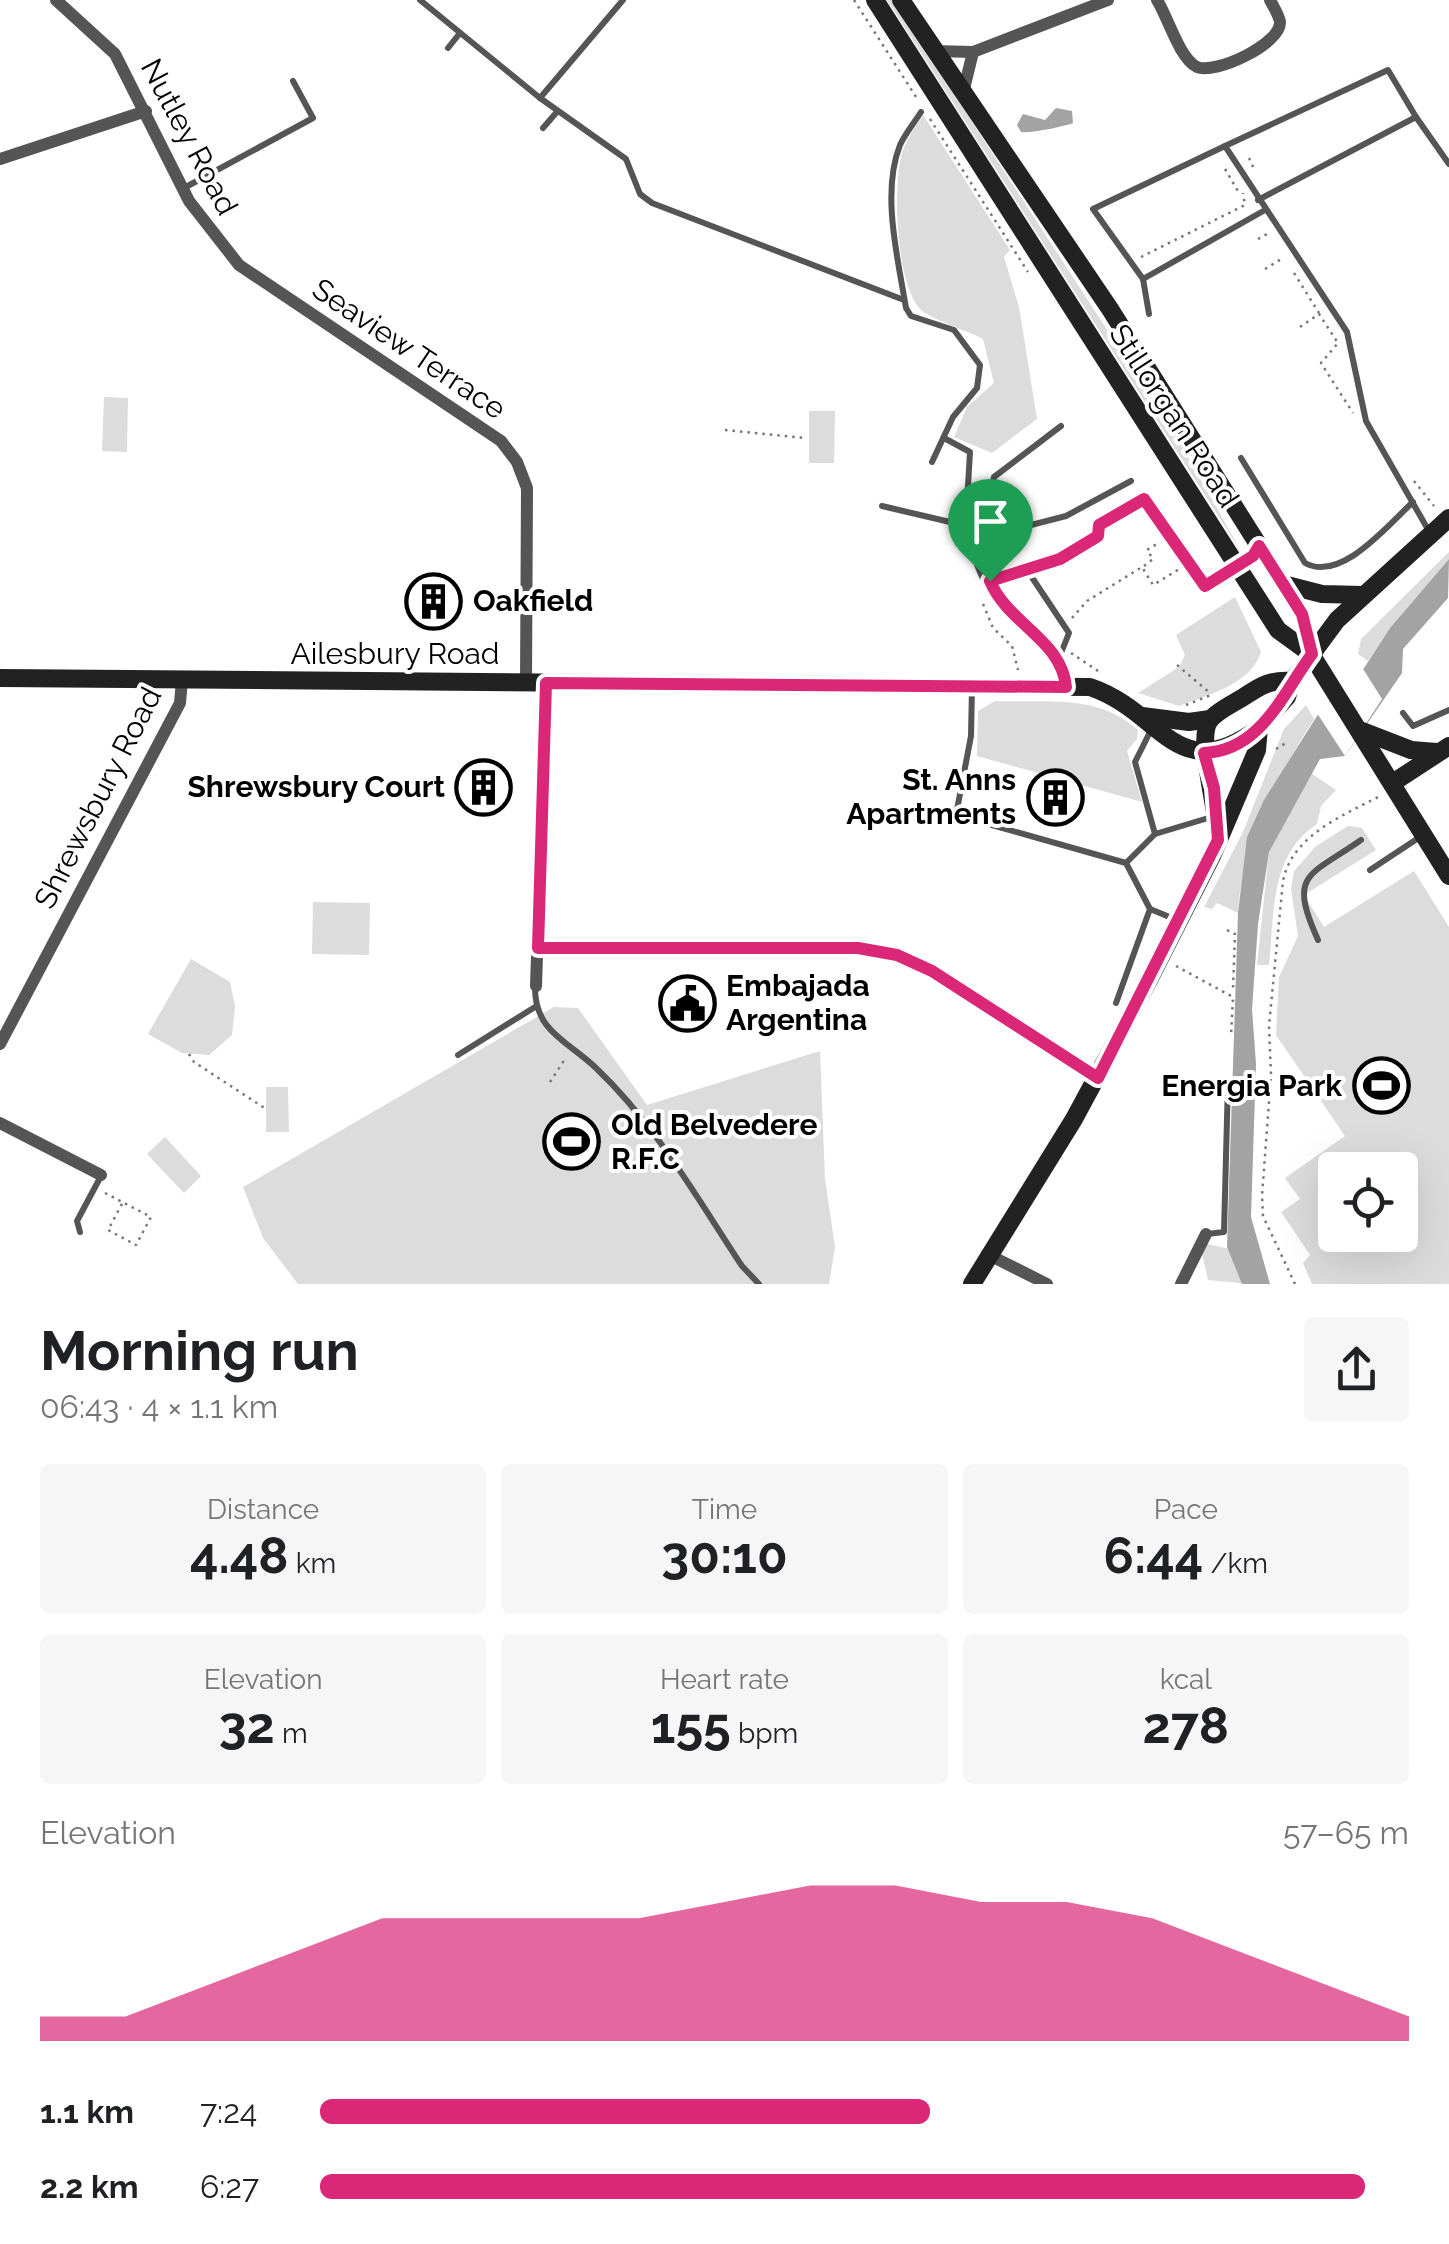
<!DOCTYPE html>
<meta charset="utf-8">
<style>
:root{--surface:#fff;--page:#f6f6f6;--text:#202124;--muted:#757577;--accent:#db2777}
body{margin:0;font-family:Raleway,sans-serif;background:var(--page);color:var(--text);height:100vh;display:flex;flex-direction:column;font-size:38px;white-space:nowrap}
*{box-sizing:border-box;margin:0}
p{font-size:32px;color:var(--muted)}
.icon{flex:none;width:55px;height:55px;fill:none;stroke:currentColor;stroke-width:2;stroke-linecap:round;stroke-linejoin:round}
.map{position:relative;height:1284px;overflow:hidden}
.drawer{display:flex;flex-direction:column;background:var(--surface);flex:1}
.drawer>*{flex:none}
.controls{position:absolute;left:1318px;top:1152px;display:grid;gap:20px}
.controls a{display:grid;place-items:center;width:100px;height:100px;border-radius:10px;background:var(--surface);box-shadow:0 10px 40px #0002;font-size:50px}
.pin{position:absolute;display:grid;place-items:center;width:85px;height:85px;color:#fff;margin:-102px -42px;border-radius:50% 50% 50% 0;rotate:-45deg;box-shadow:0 0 10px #0007}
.pin .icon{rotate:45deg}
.round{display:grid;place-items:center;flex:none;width:105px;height:105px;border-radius:10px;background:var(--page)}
.overview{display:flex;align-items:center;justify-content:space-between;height:170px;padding:0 40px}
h1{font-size:55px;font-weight:700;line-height:75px}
.figures{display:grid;grid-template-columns:repeat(3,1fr);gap:15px;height:170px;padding:10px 40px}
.figures div{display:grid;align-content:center;border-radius:10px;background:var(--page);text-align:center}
.figures b{font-size:50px;font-weight:700}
.figures small{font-size:28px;font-weight:400}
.figures p{font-size:28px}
.chart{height:280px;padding:20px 40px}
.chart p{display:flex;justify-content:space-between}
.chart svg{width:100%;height:180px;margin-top:10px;fill:var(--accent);opacity:.7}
ul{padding:0 40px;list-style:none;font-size:32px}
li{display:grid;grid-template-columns:160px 120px 1fr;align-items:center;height:75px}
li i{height:25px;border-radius:12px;background:var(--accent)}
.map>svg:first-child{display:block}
.green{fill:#dcdcdc;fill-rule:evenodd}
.water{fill:#a3a3a3}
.pier{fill:#fff}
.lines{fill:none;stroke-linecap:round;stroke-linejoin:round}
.path{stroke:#777;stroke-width:2.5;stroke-dasharray:2.5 5;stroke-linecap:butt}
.lane{stroke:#555;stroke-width:6}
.street{stroke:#555;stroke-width:12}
.secondary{stroke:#222;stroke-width:18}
.route-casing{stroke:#fff;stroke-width:20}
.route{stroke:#db2777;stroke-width:12}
.labels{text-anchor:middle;stroke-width:8;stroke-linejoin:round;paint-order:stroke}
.street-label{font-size:30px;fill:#000;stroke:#fff}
.poi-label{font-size:30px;font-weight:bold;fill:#000;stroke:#fff;text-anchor:start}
</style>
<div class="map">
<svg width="1449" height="1284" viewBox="0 0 1449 1284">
<rect width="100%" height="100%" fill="#fff"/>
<g class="green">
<polygon points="887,0 893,0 1178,439 1242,553"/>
<path d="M 923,115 L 1010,250 L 1004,257 L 1019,307 L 1037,419 L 992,453 L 954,437 L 967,407 L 994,383 L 983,339 C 968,331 930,319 920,309 C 896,282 893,191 901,157 C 904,142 915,128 923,115 Z"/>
<polygon points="104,397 128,398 127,452 102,451"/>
<polygon points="809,411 835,411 834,463 809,463"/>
<polygon points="1449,552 1449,559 1390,628 1368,661 1358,654 1361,639"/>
<path d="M 1235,597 L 1261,652 C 1251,684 1208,695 1179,706 L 1138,693 L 1179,667 L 1185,655 L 1176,635 Z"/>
<path d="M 995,701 C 1047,703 1097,693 1138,730 L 1137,739 L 1127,751 L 1142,802 L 977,756 L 978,711 Z"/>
<path d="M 1306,705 L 1314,719 C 1276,779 1242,841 1238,913 L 1217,903 L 1212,909 L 1204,907 L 1243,832 L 1284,729 Z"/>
<path d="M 1311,773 L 1336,790 L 1321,806 L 1317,824 C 1269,856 1275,913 1269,965 L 1257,965 L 1269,852 Z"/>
<path d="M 1348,826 L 1362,828 L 1376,850 L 1304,895 L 1324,927 L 1414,871 L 1449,927 L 1449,1284 L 1312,1284 L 1303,1263 L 1310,1255 L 1281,1212 L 1300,1199 L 1285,1178 L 1345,1136 L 1276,1035 L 1279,977 L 1298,936 L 1291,889 L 1294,871 L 1315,847 ZM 1335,1170 L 1400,1170 L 1400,1235 L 1335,1235 Z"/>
<polygon points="313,902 370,903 369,955 312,954"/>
<polygon points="191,959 230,982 235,1006 232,1035 209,1055 182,1053 148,1034"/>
<polygon points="554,1007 578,1008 647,1105 820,1051 825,1179 835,1247 829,1284 298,1284 263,1238 243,1187"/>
<polygon points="266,1087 288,1087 289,1132 266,1132"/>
<polygon points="165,1137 201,1176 184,1193 147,1154"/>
<polygon points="1207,1244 1234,1250 1250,1284 1208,1280 1201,1249"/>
</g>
<g class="water">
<path d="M 1056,108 L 1072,111 L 1073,123 C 1067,126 1027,134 1021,132 L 1017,125 L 1023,114 L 1045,120 Z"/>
<polygon points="1449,559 1448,598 1403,649 1402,673 1345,756 1320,759 1269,852 1258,924 1252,1009 1256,1064 1251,1217 1270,1284 1242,1284 1227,1247 1238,913 1247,837 1264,800 1317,716 1364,668 1390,628"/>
</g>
<polygon class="pier" points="1360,664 1382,699 1345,756 1315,710"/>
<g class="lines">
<g class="path">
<polyline points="854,0 918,100"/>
<polyline points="930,119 1028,272"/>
<polyline points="1249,158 1254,169"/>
<polyline points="1225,169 1239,193"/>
<polyline points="1258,239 1269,233"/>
<polyline points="1141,257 1245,205 1243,193"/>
<polyline points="1265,269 1283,258"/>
<polyline points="1294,273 1319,313"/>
<polyline points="1300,327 1319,314 1338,343 1321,363 1353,413"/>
<polyline points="725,430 805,438"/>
<polyline points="1414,481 1434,506"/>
<polyline points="1144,566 1153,559 1147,550 1160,542"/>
<polyline points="983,604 993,628 1012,646 1018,670"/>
<polyline points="1072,618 1087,601 1142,567 1153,585 1181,568"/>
<polyline points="1071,653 1098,671"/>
<polyline points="1177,665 1210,693"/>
<polyline points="1186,705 1211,695"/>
<polyline points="1276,749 1286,743"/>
<polyline points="1227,930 1235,934 1233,989"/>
<polyline points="1176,966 1233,997 1231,1036"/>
<polyline points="189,1054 194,1062 266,1109"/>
<polyline points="550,1082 565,1059"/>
<polyline points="105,1193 151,1217 136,1245 108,1230 123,1202"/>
<path d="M 1295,1284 L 1263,1216 L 1262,1196 L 1271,1075 L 1269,1026 L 1283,881 C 1292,835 1344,815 1382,795"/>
</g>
<g class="lane">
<polyline points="420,0 540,98 623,0"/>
<polyline points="448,48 460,33"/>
<polyline points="540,98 626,159 640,194 652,203 904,300"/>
<path d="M 921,112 C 914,123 905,134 900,145 C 881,193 898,259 906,308 L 911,316 L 954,330 L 980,365 L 977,388 L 953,417 L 932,462"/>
<polyline points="1416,117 1449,164"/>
<polyline points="543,128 556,113"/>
<polyline points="1225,146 1388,70 1416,117 1258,200"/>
<polyline points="184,188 313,118 293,81"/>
<polyline points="1265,210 1143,279 1093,209 1225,146 1347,332 1366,421 1430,533"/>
<polyline points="1143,279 1149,314"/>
<polyline points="944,438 970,452 967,503"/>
<path d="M 1241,458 L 1305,563 C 1341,583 1388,525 1413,502"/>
<polyline points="882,506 967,526"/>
<polyline points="996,534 1066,516 1131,481"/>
<polyline points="974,542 996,534 989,499 994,477 1061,426"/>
<polyline points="1025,567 1069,633 1059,658"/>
<polyline points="990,581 1060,559 1098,536 1099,525 1145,499 1205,586 1237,567"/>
<polyline points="972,687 971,736 956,815 1126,863 1150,909 1116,1003"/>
<polyline points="1403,713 1413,726 1449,710"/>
<polyline points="1152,728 1135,762 1155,834"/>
<polyline points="1126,863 1155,834 1215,816"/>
<polyline points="1370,870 1423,835"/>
<polyline points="1150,909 1177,920"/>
<path d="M 1318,940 C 1288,873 1308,877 1361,840"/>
<path d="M 535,988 C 535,1032 568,1041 596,1068 C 656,1125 697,1198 742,1266 L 759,1284"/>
<polyline points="458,1055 535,1007"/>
<polyline points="80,1232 77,1221 101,1176"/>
<polyline points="1207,1234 1224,1232 1228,1081"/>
</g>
<g class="street">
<polyline points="56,0 115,54 189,201 239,265 501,441 517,462 527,488 526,683"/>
<path d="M 1157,0 C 1168,17 1179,58 1197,67 C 1215,75 1281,44 1280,22 C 1279,15 1273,6 1270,0"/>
<polyline points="934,51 973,52 1108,0"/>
<polyline points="963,93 973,52"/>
<polyline points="0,159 146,111"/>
<path d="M 967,504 C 968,538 985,590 1010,614 C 1034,639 1063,649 1066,687"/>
<polyline points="538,948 858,949 897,955 932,971 1098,1078"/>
<polyline points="536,986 546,683"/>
<polyline points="0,1044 180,703 182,680"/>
<polyline points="0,1123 101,1175"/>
<polyline points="987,1254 1047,1284"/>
<polyline points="1181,1284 1206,1234"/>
</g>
<g class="secondary">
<polyline points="875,0 1278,630 1311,654"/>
<polyline points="901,0 1110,309 1283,584 1302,615 1311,654 1449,876"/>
<polyline points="1283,584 1322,594 1363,595"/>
<path d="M 0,678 L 1090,687 C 1164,712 1175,789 1259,728"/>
<polyline points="1142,716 1189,722 1210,719"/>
<polyline points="1362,731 1411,750 1437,752"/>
<polyline points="1394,782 1449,746"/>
<path d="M 1218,835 C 1217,808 1196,737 1210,720 C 1217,711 1232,704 1242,698 C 1260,686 1271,679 1292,681"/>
<polyline points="972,1284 1074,1119 1150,978 1212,856 1257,750 1259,728 1287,697 1292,681 1337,620 1449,518"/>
</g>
</g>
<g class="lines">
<defs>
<path id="route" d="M 1144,499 L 1205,586 L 1253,556 L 1259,546 L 1302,614 L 1312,654 C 1283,693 1261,751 1204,753 L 1214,788 L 1218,840 L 1098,1078 L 932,971 L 897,955 L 858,948 L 538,948 L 546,683 L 1066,687 C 1062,640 1008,624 990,581 L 1060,559 L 1098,536 L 1099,525 Z"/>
</defs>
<use href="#route" class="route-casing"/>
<use href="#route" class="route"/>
</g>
<defs>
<symbol id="building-ring" viewBox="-11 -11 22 22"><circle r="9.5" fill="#fff" stroke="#000" stroke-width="1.5"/><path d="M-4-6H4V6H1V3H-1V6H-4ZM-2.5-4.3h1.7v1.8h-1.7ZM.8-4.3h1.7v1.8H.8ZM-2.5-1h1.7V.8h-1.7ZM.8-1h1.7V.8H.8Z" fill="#000"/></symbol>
<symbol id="civic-ring" viewBox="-11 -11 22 22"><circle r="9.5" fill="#fff" stroke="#000" stroke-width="1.5"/><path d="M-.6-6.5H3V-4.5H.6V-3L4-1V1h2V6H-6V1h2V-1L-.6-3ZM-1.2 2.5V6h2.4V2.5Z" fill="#000"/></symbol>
<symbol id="stadium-ring" viewBox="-11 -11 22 22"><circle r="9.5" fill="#fff" stroke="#000" stroke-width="1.5"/><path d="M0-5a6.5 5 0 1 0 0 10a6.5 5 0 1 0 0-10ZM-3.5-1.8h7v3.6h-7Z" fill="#000"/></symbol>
</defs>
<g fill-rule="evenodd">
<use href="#building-ring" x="402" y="570" width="63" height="63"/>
<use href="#building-ring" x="452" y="756" width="63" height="63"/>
<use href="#building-ring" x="1024" y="766" width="63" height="63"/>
<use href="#civic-ring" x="656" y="972" width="63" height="63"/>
<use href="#stadium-ring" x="1350" y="1054" width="63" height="63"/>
<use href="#stadium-ring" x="540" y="1110" width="63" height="63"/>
</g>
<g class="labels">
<g class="street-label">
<text transform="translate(189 137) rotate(62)" y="10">Nutley Road</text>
<text transform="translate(409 349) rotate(34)" y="10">Seaview Terrace</text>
<text transform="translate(1174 416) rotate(57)" y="10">Stillorgan Road</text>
<text x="395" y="664">Ailesbury Road</text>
<text transform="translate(98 798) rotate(-63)" y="10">Shrewsbury Road</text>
</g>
<g class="poi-label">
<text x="473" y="611">Oakfield</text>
<text x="1016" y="790" text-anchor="end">St. Anns<tspan x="1016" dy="34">Apartments</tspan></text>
<text x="445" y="797" text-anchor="end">Shrewsbury Court</text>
<text x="726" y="996">Embajada<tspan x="726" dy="34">Argentina</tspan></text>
<text x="1342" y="1096" text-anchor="end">Energia Park</text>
<text x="611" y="1135">Old Belvedere<tspan x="611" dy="34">R.F.C</tspan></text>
</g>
</g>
</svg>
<div class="controls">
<a><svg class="icon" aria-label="locate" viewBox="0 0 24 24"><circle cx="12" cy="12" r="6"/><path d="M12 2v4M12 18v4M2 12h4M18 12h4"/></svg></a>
</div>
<div class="pin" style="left:990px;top:581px;background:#1e9e55"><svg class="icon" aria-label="arrive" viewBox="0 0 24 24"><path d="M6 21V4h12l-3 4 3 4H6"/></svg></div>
</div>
<section class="drawer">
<div class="overview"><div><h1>Morning run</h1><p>06:43 · 4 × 1.1 km</p></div><a class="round"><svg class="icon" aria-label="share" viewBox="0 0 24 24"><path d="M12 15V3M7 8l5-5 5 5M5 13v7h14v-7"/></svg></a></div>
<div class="figures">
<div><p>Distance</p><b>4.48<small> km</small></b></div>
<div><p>Time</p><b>30:10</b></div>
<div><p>Pace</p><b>6:44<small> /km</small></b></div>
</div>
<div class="figures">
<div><p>Elevation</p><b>32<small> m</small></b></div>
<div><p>Heart rate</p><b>155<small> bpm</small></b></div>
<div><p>kcal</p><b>278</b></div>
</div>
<div class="chart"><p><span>Elevation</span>57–65 m</p>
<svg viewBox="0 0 160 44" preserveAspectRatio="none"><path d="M0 44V38L10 38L20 30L30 22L40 14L50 14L60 14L70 14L80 10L90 6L100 6L110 10L120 10L130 14L140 22L150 30L160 38V44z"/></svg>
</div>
<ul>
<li><b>1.1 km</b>7:24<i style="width:56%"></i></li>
<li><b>2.2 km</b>6:27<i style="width:96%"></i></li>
</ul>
</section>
